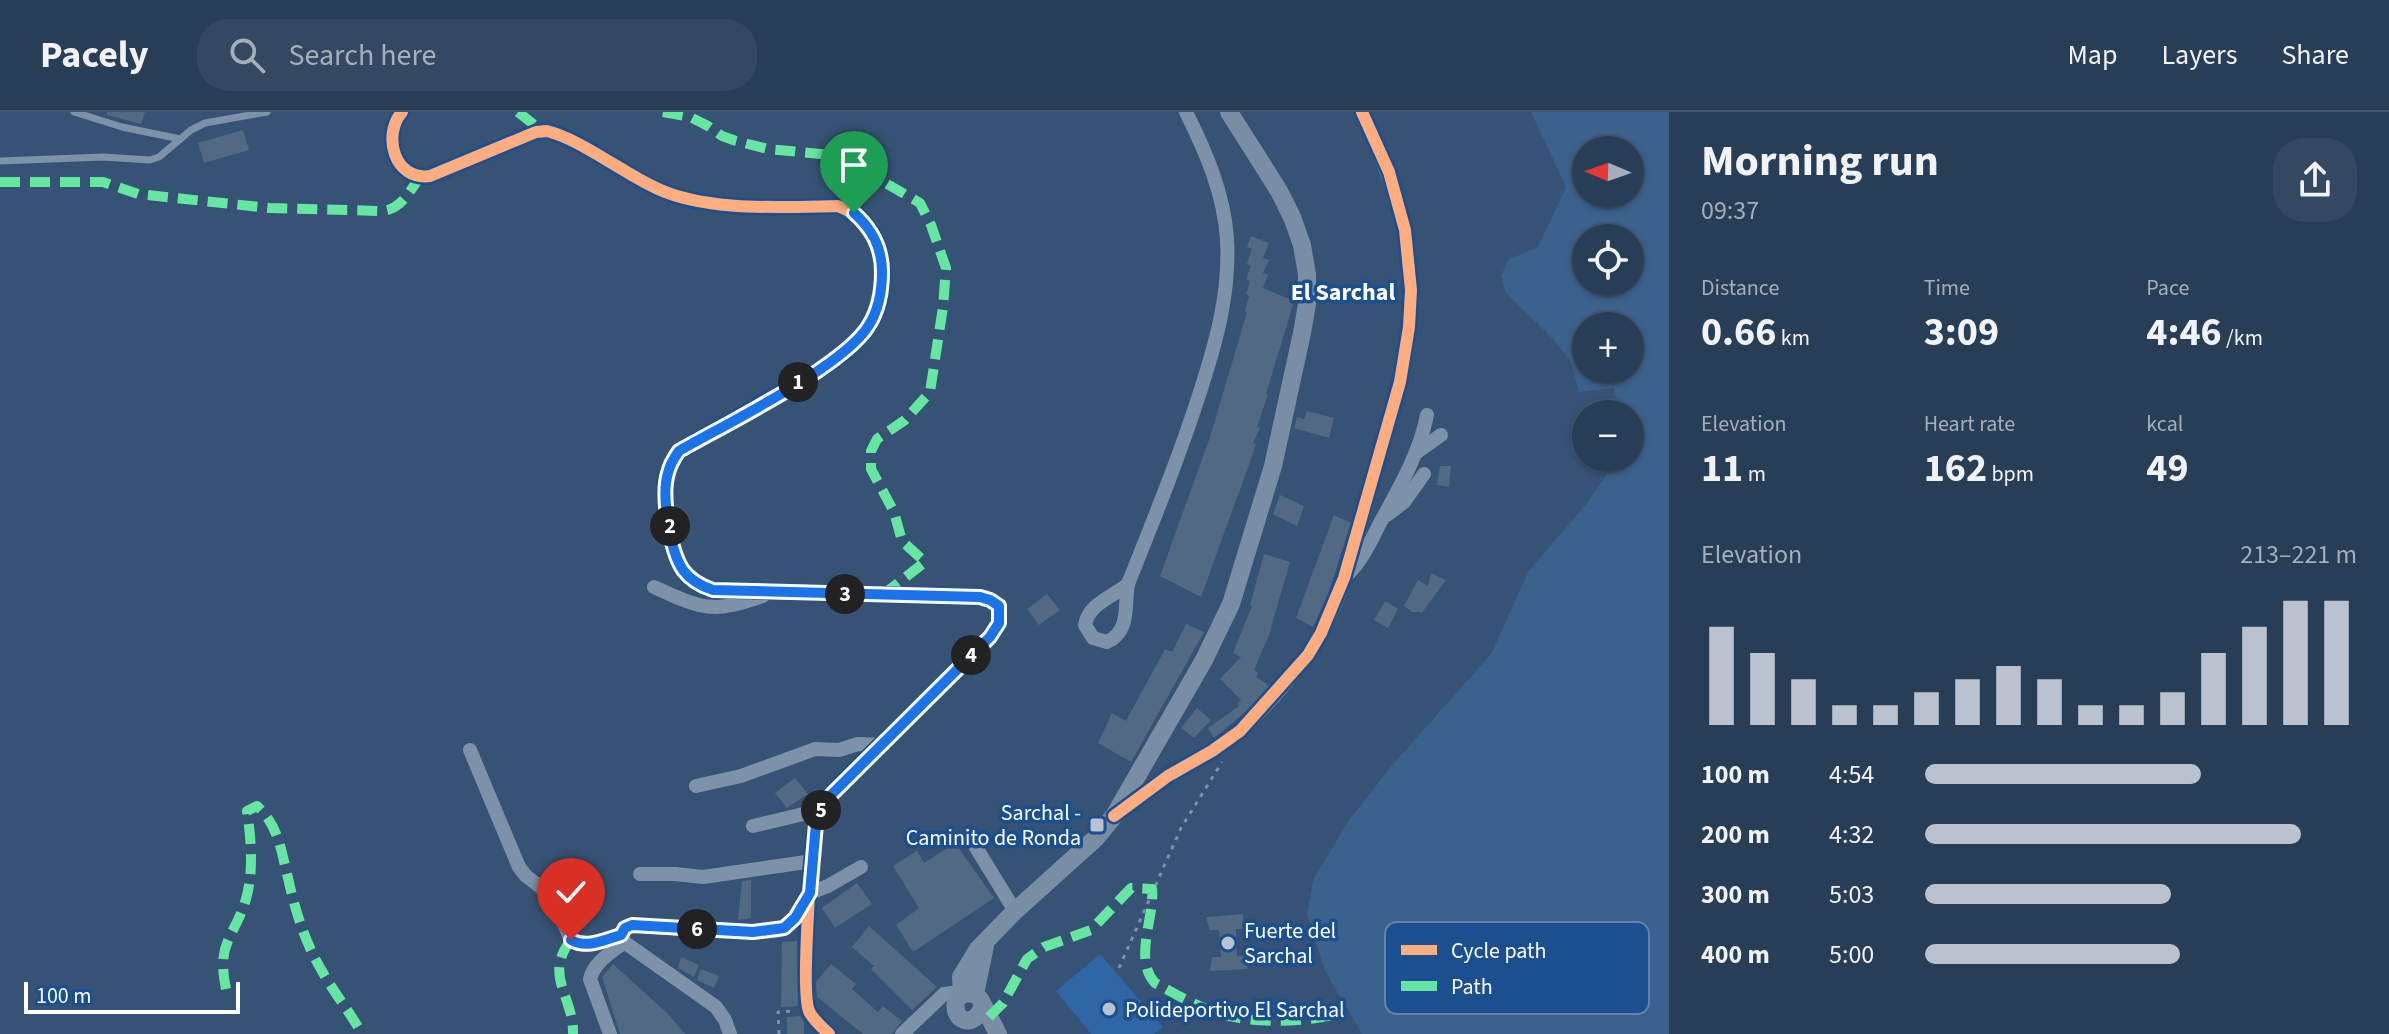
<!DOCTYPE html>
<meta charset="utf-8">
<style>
:root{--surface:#283e57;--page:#344961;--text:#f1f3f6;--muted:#a5aeba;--line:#44576d;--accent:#b9c2ce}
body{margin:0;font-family:"Source Sans 3",sans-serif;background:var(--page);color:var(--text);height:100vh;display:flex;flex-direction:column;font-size:30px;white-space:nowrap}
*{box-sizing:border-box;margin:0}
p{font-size:26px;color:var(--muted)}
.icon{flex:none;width:44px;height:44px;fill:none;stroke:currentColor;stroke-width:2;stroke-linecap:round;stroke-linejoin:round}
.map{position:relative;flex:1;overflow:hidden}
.details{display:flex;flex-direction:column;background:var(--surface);width:720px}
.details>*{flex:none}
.needle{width:52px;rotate:272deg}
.buttons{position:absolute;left:1572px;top:24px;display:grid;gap:16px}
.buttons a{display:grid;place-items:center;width:72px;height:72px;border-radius:50%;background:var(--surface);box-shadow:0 2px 6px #0004,0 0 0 2px var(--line);font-size:40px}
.scale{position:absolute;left:24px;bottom:20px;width:216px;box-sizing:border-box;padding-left:8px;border:4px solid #fff;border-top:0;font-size:22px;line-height:28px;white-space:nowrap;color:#fff;-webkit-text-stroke:6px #1b4f8f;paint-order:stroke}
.pin{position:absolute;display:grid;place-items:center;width:68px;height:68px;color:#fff;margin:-82px -34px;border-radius:50% 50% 50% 0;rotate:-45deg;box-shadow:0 0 8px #0007}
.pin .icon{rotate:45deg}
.km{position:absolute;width:40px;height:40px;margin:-20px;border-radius:50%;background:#222;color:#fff;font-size:22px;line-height:40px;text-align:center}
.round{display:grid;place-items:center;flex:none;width:84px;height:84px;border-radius:32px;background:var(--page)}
.overview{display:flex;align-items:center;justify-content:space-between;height:136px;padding:0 32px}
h1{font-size:44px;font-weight:700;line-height:60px}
.stats{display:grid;grid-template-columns:repeat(3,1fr);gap:12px;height:136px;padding:8px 32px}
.stats div{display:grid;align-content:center}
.stats b{font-size:40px;font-weight:700}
.stats small{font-size:22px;font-weight:400}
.stats p{font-size:22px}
.chart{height:224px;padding:16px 32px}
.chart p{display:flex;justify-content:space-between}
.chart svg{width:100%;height:144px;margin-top:8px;stroke:var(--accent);stroke-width:6}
ul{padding:0 32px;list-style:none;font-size:26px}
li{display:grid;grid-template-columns:128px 96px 1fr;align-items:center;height:60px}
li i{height:20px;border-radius:10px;background:var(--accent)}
header{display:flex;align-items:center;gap:48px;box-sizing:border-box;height:112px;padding:0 40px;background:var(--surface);border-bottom:2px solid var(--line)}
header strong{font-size:38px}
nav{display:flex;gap:44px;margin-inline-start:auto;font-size:28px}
.search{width:560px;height:72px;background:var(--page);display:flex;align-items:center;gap:20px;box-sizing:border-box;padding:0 28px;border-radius:32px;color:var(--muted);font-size:30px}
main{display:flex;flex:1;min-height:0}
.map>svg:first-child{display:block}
.green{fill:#2f66a5}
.water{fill:#3b618d;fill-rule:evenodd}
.building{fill:#526984}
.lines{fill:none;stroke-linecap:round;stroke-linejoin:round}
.path{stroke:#7d92a8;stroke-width:3;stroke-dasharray:4 6;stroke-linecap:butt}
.lane{stroke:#7d92a8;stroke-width:7}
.street{stroke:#7d92a8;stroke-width:14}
.secondary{stroke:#798da4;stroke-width:18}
.quiet{stroke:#66e7a1;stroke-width:10;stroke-dasharray:20 10;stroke-linecap:butt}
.cycleway-casing{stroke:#1b4f8f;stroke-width:17}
.cycleway{stroke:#ffac80;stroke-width:12}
.route-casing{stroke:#fff;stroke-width:16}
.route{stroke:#1a73e8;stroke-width:10}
.poi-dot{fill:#b9c2ce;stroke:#1b4f8f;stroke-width:3}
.labels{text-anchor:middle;stroke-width:7;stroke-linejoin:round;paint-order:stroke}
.poi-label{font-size:22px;fill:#fff;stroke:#1b4f8f;text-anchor:start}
.neighbourhood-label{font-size:24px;font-weight:bold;fill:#fff;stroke:#1b4f8f}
.key{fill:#1b4f8f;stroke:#5f84b1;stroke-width:2}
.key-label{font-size:22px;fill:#fff}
</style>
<header>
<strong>Pacely</strong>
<div class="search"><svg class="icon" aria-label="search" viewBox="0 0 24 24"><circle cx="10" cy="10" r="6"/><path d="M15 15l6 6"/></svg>Search here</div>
<nav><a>Map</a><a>Layers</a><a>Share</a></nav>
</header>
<main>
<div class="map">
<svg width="1669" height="922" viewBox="0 0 1669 922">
<rect width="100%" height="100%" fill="#365274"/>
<polygon class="green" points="1100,842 1163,915 1154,922 1091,922 1056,879"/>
<path class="water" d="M 1531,0 L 1669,0 L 1669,922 L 1362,922 L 1325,859 L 1307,803 L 1313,768 L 1349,708 L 1393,652 L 1491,542 L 1528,460 L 1586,392 L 1618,346 L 1630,346 L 1630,302 L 1620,302 L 1614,276 L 1579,280 L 1571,250 L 1552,226 L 1506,181 L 1501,164 L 1508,148 L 1538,135 L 1566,75 ZM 1586,38 L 1630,38 L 1630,82 L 1586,82 ZM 1586,126 L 1630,126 L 1630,170 L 1586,170 ZM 1586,214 L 1630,214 L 1630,258 L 1586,258 Z"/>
<g class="building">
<polygon points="107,0 145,0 141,12 107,3"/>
<polygon points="243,18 249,38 204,51 198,31"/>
<polygon points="1251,124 1269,131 1263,146 1269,148 1263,161 1268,163 1263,176 1294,189 1266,282 1268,283 1257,315 1260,316 1253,331 1256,332 1251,347 1201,485 1160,464 1210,325 1247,200 1245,199 1249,184 1246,182 1250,169 1246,167 1251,154 1247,152 1252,137 1247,135"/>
<polygon points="1307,299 1334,306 1329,326 1294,316 1297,305 1304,307"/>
<polygon points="1440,354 1451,354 1449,375 1437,373"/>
<polygon points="1280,383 1304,394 1297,414 1273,402"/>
<polygon points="1334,403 1351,411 1328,482 1313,515 1296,506"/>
<polygon points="1264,442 1290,450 1269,523 1254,558 1258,561 1256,565 1270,574 1243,602 1214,626 1208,616 1239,594 1237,592 1241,588 1220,567 1241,545 1233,541 1252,494 1250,493"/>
<polygon points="1431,461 1446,468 1421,502 1421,500 1412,500 1404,494 1418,468 1428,474"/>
<polygon points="1047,482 1060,498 1039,513 1027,497"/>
<polygon points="1385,489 1398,497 1388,516 1374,508"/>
<polygon points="1186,512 1204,520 1131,650 1098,631 1112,601 1126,609 1165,537 1172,540"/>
<polygon points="1197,596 1211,608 1194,626 1181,616"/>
<polygon points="795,666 808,682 787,696 775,681"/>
<polygon points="955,731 994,786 913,840 896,813 919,796 893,754 917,739 924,751"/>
<polygon points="751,768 751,806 738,808 742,769"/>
<polygon points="857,771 872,792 835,816 822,796"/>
<polygon points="1243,802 1244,817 1236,817 1237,844 1247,844 1247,857 1210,859 1212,845 1221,845 1219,818 1210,818 1206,805"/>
<polygon points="869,814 937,875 912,898 871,857 874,854 852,835"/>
<polygon points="797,829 798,894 781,895 782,830"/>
<polygon points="681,845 699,853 694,865 678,856"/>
<polygon points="613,852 668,902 685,922 620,922 602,865"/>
<polygon points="831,852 856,872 852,877 878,900 883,894 902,909 892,922 863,922 817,885 816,870"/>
<polygon points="701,857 719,864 714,876 697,868"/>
<polygon points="800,904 804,910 804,922 787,922 787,905"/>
</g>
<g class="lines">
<g class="path">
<polyline points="1119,856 1181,716 1222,650"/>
<polyline points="779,922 778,900 796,899"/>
</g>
<g class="lane">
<polyline points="74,0 122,15 180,27"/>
<polyline points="0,49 103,45 150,48 159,45 191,18 205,11 267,0"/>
</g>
<g class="street">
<path d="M 402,0 C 382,23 394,69 430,64 L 536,20 L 547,19 C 580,27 623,61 656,76 C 706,100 783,95 838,94 C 863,104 878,122 882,149 C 885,170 881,196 869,214 C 849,246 807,265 775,283 C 743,302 711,320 679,339 C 673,348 668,356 666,367 C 663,389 670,439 683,458 C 690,469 701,474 713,478 L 980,485 L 990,488 L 999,494 L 999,511 L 990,525 L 837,675 C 827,686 819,698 816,712 C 811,738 801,881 809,899 C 813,908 822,915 829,922"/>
<polyline points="1417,340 1441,323"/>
<polyline points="1387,403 1404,390 1424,362"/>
<path d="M 1347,463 C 1362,449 1371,429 1380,411 C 1399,376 1419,343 1427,303"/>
<path d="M 1128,472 C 1154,407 1180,343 1201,277 C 1217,227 1230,180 1227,127 C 1224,82 1206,40 1186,0"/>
<path d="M 1128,472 C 1124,493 1131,519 1107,530 L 1093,526 L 1085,513 C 1089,491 1113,485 1128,472 Z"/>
<path d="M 654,475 C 702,497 712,502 763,484"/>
<polyline points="470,638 519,755 526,764 551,783 571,828 584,833 621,823"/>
<polyline points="696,674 741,664 815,637 839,638 858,632 883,633"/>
<path d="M 1118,701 C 1136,688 1153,674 1172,662 C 1191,650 1211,641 1229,628 C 1258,605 1285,573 1307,544 C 1339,501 1357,427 1371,375 C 1389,312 1411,246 1411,179 C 1410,113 1388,59 1362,0"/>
<polyline points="753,714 820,698"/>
<polyline points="969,724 1015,799"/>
<polyline points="640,762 675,762 703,765 813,749"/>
<polyline points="810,781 828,774 861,755"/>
<path d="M 621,823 L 625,816 L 632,813 C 657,815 767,825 783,817 C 795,810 802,794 809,782"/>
<polyline points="621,823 624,830 716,895 725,908 730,922"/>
<path d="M 610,922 L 590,867 C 594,850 612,840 624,830"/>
<polyline points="902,922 944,882 952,881 957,886"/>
</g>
<g class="secondary">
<polyline points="962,881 961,865 978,837 1015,799 1096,726 1114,704 1204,548 1231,492 1273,354 1302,221 1307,192 1307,162 1302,133 1292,105 1279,79 1229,0"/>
<path d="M 975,882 L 965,881 L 957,886 C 949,909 975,918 982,895"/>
<polyline points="975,882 985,834"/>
<polyline points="980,887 998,922"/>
</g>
<g class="quiet">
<polyline points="518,0 541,18"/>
<polyline points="663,0 690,5 708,14 722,24 736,29 768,37 831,43 850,56 863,58 920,91 931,113 946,156 943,195 930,280 905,308 877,327 871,339 871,357 894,400 902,429 925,450 884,482"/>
<path d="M 0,70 L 103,70 L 138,82 L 269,96 L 381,99 C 401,98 409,80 420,65"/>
<path d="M 571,828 C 543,864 574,884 573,922"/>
<path d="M 226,877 C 216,829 234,827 246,787 C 254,759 251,726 247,699 L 257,694 C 279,714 281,739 288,766 C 295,798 305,831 322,859 C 334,881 350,900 362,922"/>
<path d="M 989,905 L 1003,891 L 1027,847 L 1044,835 L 1091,818 L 1131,776 L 1152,777 C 1155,805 1133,847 1155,871 C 1174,881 1195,894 1217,901 C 1253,912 1303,911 1340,901"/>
</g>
<defs>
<g id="cycleway">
<path d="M 402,0 C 382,23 394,69 430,64 L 536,20 L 547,19 C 580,27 623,61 656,76 C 706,100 783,95 838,94 C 863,104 878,122 882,149 C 885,170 881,196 869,214 C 849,246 807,265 775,283 C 743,302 711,320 679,339 C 673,348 668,356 666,367 C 663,389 670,439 683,458 C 690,469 701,474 713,478 L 980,485 L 990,488 L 999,494 L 999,511 L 990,525 L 837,675 C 827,686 819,698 816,712 C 811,738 801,881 809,899 C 813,908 822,915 829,922"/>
<polyline points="1114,704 1168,664 1212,639 1240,619 1308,543 1321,521 1344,466 1400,270 1409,215 1411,178 1405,118 1389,60 1362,0"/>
</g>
</defs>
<use href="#cycleway" class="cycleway-casing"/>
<use href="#cycleway" class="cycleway"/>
</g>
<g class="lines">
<defs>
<path id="route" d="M 571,828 C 587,837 604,828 621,823 L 625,816 L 632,813 L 753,820 L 784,816 L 795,806 L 810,781 L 816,712 L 828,686 L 990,525 L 999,511 L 999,494 L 990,488 L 980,485 L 713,478 C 701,474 691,469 683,458 C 670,439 661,383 668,361 C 670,352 674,346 679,339 C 724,313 845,254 869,213 C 879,197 882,179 882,160 C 882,135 872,117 854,101"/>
</defs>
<use href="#route" class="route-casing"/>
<use href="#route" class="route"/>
</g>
<g class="poi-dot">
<rect x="1089" y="705" width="16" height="16" rx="4"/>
<circle cx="1228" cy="831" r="8"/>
<circle cx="1109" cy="897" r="8"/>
</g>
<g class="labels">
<g class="poi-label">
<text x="1081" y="708" text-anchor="end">Sarchal -<tspan x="1081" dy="25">Caminito de Ronda</tspan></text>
<text x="1244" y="826">Fuerte del<tspan x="1244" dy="25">Sarchal</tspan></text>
<text x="1125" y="905">Polideportivo El Sarchal</text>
</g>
<g class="neighbourhood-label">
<text x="1343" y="188">El Sarchal</text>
</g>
</g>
<rect x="1385" y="810" width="264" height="92" rx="12" class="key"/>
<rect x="1401" y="833" width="36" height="10" fill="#ffac80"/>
<rect x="1401" y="869" width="36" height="10" fill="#66e7a1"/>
<g class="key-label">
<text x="1451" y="846">Cycle path</text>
<text x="1451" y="882">Path</text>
</g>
</svg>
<div class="buttons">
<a><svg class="needle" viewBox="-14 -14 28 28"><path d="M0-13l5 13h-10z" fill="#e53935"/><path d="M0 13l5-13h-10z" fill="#a5aeba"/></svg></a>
<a><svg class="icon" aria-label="locate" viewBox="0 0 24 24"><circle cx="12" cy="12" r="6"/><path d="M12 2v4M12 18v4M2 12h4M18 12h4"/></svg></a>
<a>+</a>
<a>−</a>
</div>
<div class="scale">100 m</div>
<div class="pin" style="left:854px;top:101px;background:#1e9e55"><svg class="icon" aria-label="arrive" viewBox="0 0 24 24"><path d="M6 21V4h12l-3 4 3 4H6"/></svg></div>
<div class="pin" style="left:571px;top:828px;background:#d93025"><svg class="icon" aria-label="check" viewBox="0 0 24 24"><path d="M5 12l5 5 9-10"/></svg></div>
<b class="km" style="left:798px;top:270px">1</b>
<b class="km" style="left:670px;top:414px">2</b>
<b class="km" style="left:845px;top:482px">3</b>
<b class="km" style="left:971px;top:543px">4</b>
<b class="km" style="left:821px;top:698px">5</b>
<b class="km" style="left:697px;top:817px">6</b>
</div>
<section class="details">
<div class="overview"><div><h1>Morning run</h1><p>09:37</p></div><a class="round"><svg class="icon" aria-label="share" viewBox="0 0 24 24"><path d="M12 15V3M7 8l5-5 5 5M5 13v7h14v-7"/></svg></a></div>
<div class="stats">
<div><p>Distance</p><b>0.66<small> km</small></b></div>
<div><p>Time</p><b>3:09</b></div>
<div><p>Pace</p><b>4:46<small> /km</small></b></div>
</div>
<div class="stats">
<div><p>Elevation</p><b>11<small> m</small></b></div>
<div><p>Heart rate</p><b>162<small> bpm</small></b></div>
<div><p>kcal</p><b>49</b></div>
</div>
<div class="chart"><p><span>Elevation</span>213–221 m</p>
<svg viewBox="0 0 160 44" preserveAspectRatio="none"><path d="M5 44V14M15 44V22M25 44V30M35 44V38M45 44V38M55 44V34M65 44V30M75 44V26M85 44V30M95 44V38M105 44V38M115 44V34M125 44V22M135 44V14M145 44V6M155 44V6"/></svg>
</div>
<ul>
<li><b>100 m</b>4:54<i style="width:64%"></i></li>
<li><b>200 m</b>4:32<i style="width:87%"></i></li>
<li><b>300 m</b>5:03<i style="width:57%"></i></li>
<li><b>400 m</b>5:00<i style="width:59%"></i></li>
</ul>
</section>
</main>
